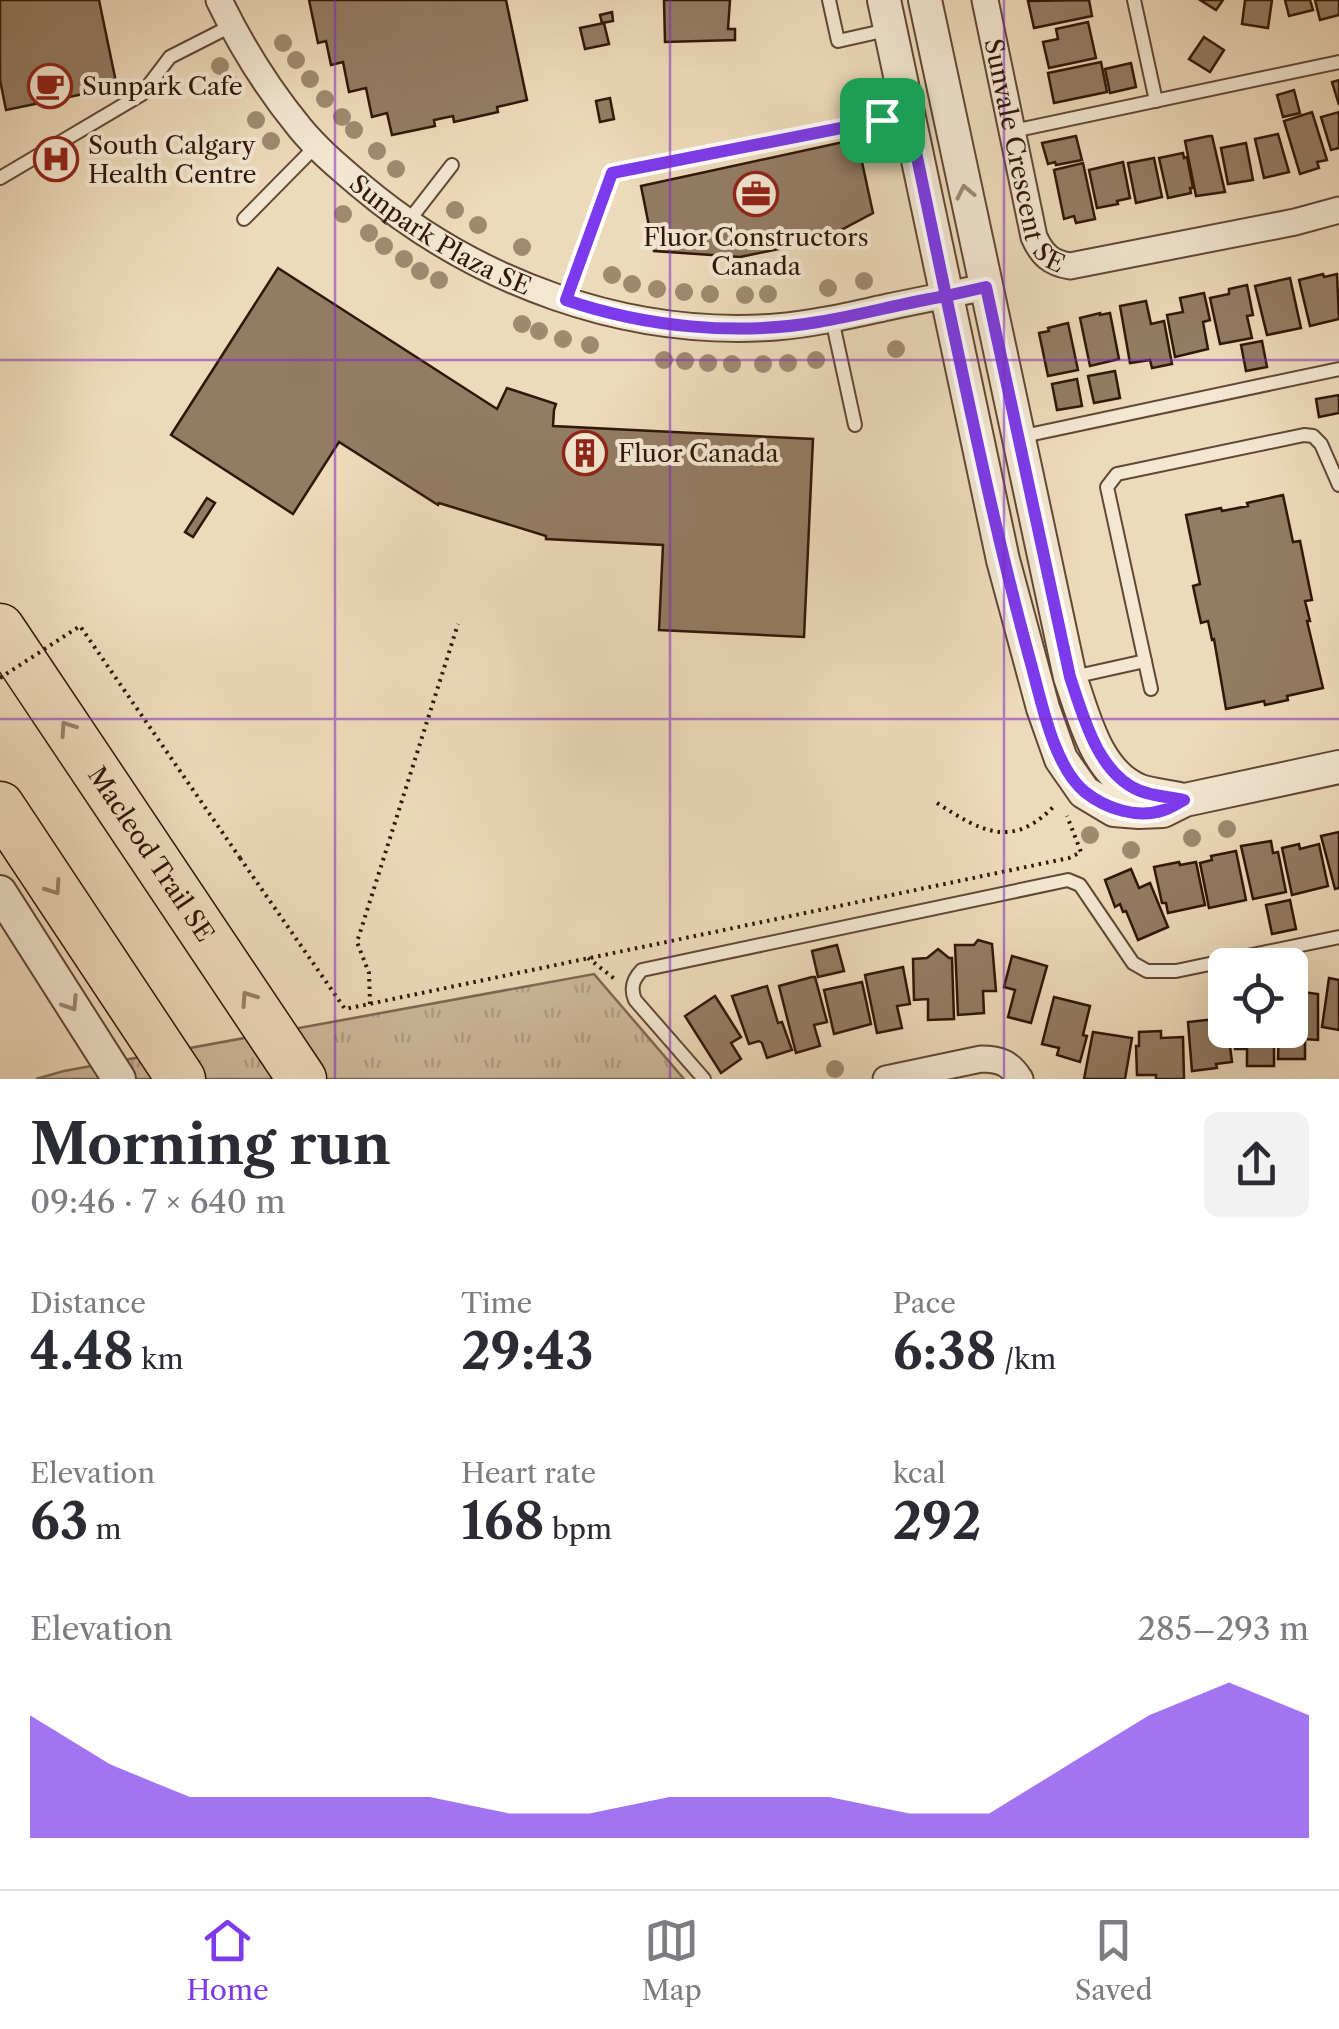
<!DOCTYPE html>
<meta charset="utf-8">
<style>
:root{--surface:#fff;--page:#f2f2f3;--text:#2b2b33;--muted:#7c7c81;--line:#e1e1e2;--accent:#7c3aed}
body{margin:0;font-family:"Libre Caslon Text",serif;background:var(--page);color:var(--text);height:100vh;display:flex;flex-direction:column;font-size:38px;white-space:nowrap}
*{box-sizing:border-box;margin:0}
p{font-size:32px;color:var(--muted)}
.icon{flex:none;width:55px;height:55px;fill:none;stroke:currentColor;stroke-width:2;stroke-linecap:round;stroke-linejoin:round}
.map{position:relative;height:1079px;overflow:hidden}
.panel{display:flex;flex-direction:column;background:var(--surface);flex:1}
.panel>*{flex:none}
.fabs{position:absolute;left:1208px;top:948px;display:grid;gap:20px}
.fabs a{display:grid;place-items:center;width:100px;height:100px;border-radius:15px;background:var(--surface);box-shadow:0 10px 40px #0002;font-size:50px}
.pin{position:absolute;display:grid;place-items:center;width:85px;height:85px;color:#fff;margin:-42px;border-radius:20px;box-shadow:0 5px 15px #0006}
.round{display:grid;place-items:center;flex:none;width:105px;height:105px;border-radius:15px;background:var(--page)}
.overview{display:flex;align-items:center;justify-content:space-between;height:170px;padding:0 30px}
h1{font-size:55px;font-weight:700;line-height:75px}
.stats{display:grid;grid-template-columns:repeat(3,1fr);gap:15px;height:170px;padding:10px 30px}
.stats div{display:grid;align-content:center}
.stats b{font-size:50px;font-weight:700}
.stats small{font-size:28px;font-weight:400}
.stats p{font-size:28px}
.chart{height:280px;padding:20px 30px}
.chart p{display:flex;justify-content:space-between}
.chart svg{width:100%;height:180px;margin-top:10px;fill:var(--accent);opacity:.7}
.menu{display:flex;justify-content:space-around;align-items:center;height:140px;border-top:2px solid var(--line);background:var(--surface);font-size:28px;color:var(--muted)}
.menu a{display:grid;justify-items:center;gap:5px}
.menu .current{color:var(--accent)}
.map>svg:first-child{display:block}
.grass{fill:url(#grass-tufts);stroke:#7f6852;stroke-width:2.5}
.building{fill:#937c64;stroke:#311707;stroke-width:2.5}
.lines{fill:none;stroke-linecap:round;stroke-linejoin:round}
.service-casing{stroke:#604834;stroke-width:16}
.minor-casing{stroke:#604834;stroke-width:29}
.tertiary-casing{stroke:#604834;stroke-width:36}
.motorway-casing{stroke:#311707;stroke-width:51}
.path{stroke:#311707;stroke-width:4;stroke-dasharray:2.5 5;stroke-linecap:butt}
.service{stroke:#f3e7d2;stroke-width:12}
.minor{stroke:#f3e7d2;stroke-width:25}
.tertiary{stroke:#f3e7d2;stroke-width:32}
.motorway{stroke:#eddaba;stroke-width:48}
.path-bridge{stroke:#311707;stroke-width:4;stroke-dasharray:2.5 5;stroke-linecap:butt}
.tree{fill:#9f8a70}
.oneway{stroke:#9c8977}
.oneway2{stroke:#988269}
.route-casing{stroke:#fff;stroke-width:20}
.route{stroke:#7c3aed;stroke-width:12}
.grid{fill:none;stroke:#7b2cbf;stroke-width:2.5;stroke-opacity:0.55}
.labels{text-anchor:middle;stroke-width:8;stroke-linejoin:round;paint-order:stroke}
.poi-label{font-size:25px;fill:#311707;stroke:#f3e7d2;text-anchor:start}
.street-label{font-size:25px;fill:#311707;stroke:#f3e7d2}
</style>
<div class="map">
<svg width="1339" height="1079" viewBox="0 0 1339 1079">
<defs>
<pattern id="grass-tufts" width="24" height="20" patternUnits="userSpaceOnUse" patternTransform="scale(2.5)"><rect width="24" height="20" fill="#cdb99c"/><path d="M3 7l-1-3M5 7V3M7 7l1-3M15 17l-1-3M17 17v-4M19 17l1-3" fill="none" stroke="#b09e85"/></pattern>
</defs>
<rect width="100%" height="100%" fill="#eddaba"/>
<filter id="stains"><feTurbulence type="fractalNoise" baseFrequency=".002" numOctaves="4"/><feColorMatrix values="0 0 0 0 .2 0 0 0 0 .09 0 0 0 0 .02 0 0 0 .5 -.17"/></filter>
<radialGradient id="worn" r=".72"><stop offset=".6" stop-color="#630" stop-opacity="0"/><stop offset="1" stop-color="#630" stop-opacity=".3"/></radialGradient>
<polygon class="grass" points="594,974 684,1079 36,1079 64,1071"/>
<g class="building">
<polygon points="0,0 99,0 117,87 6,110 0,80"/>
<polygon points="309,0 506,0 527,100 497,107 498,112 454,122 453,116 434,120 435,126 392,135 387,113 372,117 366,88 349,92 343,62 331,65 326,41 318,43"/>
<polygon points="664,0 730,0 728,29 735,29 735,40 665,42"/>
<polygon points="1089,0 1092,16 1034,28 1028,1"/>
<polygon points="1200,0 1223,0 1216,10"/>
<polygon points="1245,0 1272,0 1268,28 1242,24"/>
<polygon points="1285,0 1310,0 1313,10 1289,16"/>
<polygon points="1315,0 1339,0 1339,15 1320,20"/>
<polygon points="612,12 613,21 602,23 600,15"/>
<polygon points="1088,22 1096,58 1049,68 1043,42 1058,39 1056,29"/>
<polygon points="604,23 609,44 585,49 580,28"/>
<polygon points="1204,37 1224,50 1210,72 1189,59"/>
<polygon points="1101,62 1107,92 1054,103 1048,73"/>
<polygon points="1131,63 1136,87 1110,93 1105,69"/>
<polygon points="1339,80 1339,105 1332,82"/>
<polygon points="1294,90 1300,113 1283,117 1277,95"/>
<polygon points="610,98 614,119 600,122 596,101"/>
<polygon points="1312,112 1327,160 1317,162 1319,168 1300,174 1284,121"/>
<polygon points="1339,112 1339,148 1331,150 1321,117"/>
<polygon points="1278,134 1289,172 1264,178 1255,139"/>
<polygon points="1076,136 1082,160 1056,165 1055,162 1048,164 1042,143"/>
<polygon points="1209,136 1212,136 1225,192 1196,196 1185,141"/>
<polygon points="857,139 873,213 822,240 740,257 654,251 641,186"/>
<polygon points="1246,143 1253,180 1228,184 1221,148"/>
<polygon points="1183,153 1184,158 1187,157 1193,188 1190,188 1191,193 1168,198 1159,158"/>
<polygon points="1154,158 1162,197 1136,203 1128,163"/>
<polygon points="1123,162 1130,198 1117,201 1118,204 1097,208 1089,170"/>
<polygon points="1083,163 1095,219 1076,223 1074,216 1064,219 1054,170"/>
<polygon points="278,268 497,409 507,388 556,404 554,410 553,426 813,439 804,637 659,630 663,545 546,539 546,536 439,503 438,505 339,442 293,514 171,435"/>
<polygon points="1323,274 1324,277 1337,274 1339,319 1310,326 1299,280"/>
<polygon points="1290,278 1301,328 1267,335 1255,286"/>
<polygon points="1247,285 1253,315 1247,316 1252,338 1220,344 1210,298 1229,294 1229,289"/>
<polygon points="1204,293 1210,320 1203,322 1208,349 1175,357 1167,315 1183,312 1180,298"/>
<polygon points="1146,301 1151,324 1164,321 1172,364 1152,368 1150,360 1130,363 1120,306"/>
<polygon points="1100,313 1100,315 1110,313 1119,359 1090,366 1080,318"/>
<polygon points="1068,323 1078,370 1048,376 1039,333 1049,331 1048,328"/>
<polygon points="1262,341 1267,367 1246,371 1241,345"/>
<polygon points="1115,371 1120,398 1094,403 1088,376"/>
<polygon points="1077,379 1082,406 1057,410 1052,384"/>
<polygon points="1339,395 1339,413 1319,417 1316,399"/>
<polygon points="1283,495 1293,542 1300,541 1312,600 1305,601 1310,621 1307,621 1323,688 1287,696 1288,700 1265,705 1264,701 1226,709 1214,639 1212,640 1208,621 1201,623 1193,586 1200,584 1186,515 1221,508 1222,511 1248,506 1247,503"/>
<polygon points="207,498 215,503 193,537 185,532"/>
<polygon points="1339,832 1339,888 1335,889 1321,836"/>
<polygon points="1271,841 1273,853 1278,852 1286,892 1253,899 1241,846"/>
<polygon points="1299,844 1300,849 1319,844 1328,886 1292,895 1282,848"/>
<polygon points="1236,851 1246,900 1209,908 1200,863 1212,860 1211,856"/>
<polygon points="1179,862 1180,865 1196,862 1205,905 1168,913 1166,903 1162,903 1154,867"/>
<polygon points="1131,869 1139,888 1150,883 1168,927 1138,940 1126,911 1123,912 1120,904 1115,907 1105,880"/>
<polygon points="1290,900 1296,929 1272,934 1266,905"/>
<polygon points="978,940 992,944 996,991 983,991 984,1013 958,1015 955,945 974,945"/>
<polygon points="837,945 844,971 818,977 812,951"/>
<polygon points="938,949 949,958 952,958 954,1019 928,1020 928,999 914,1000 913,959 927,958"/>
<polygon points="1012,956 1047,966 1031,1023 1008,1017 1015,990 1004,987"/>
<polygon points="903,967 910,1004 897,1006 902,1028 877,1033 865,975"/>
<polygon points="812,977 815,977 827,1022 814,1025 820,1046 796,1053 779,986"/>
<polygon points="1329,978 1339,980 1339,1030 1322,1027"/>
<polygon points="862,982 871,1024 834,1034 824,990"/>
<polygon points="767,986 778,1023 782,1022 792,1050 767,1058 762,1043 759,1041 749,1044 732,996"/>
<polygon points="1296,991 1318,994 1318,1040 1305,1039 1305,1059 1278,1059 1279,1030 1290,1030 1290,998 1292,998 1292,995"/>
<polygon points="715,996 741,1037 731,1043 741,1059 721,1073 685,1016"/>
<polygon points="1054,997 1090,1006 1083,1035 1087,1036 1080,1062 1057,1055 1059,1048 1042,1044"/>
<polygon points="1225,1018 1225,1030 1228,1030 1232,1062 1216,1064 1217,1068 1192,1071 1188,1022"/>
<polygon points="1235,1030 1274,1030 1274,1066 1247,1066 1247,1049 1235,1049"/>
<polygon points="1161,1031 1161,1038 1183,1037 1184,1079 1156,1079 1156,1075 1137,1075 1136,1046 1139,1046 1139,1032"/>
<polygon points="1093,1032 1132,1038 1125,1079 1084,1079"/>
</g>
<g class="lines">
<defs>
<g id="service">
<polyline points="829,0 838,41 887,30"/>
<polyline points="1134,0 1156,101"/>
<polyline points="1013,131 1339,62"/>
<polyline points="0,178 142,94 170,57 231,26"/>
<polyline points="244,219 317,145"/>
<polyline points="407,223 452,165"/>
<polyline points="566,300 612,173 908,114"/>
<polyline points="832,319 855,425"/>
<polyline points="1019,437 1339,369"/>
<polyline points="1073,677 1145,661"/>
<polyline points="1151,689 1107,487 1117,474 1304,435 1313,436 1321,444 1339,485"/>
<path d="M 704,1079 L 635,1000 C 630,988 633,979 642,970 L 1068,880 L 1080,885 L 1133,963 L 1147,971 L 1176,971 L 1339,937"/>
</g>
<g id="minor">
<path id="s1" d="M 219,0 C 241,46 268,89 300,128 C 318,150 340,168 361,186 C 475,282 625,338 776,327 C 814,324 851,315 888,307 C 921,300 953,294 985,287"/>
<path id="s2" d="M 985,0 L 1034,237 C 1042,255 1051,263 1070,266 L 1295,222 L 1339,210"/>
<path d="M 886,1079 L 981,1059 C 1000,1059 1010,1063 1020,1079"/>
</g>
<g id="tertiary">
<polyline points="884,0 1003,560 1043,708 1061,759 1084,792 1114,810 1139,812 1163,811 1185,800 1339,767"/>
<path d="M 925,0 L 1070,677 C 1084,716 1096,774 1140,791 C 1152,795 1167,796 1179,799"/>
<polyline points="0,892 119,1079"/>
</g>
<g id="motorway">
<path id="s3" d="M 0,628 L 302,1079"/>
<polyline points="0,806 181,1079"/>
</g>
</defs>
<use href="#service" class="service-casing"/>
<use href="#minor" class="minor-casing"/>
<use href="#tertiary" class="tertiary-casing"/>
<use href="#motorway" class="motorway-casing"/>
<g class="path">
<path d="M 937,803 C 982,832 1013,850 1056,804"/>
<polyline points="240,858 345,1009 1069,858 1081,852 1067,816"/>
<polyline points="588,958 616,980"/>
<polyline points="370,1004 369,973 357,942 458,624"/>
</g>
<use href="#service" class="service"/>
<use href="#minor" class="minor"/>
<use href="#tertiary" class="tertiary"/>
<use href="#motorway" class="motorway"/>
<polyline class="path-bridge" points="0,678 80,626 240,858"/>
</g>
<g class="tree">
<circle cx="283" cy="43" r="9"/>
<circle cx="296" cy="60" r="9"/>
<circle cx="220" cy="66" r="9"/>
<circle cx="310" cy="79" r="9"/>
<circle cx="229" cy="82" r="9"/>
<circle cx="325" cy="99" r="9"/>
<circle cx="342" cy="117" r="9"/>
<circle cx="256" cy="120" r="9"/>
<circle cx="354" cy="130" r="9"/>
<circle cx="271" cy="141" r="9"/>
<circle cx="377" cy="151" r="9"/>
<circle cx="396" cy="169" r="9"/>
<circle cx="455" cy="210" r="9"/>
<circle cx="343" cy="214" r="9"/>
<circle cx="478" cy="225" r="9"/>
<circle cx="369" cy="233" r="9"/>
<circle cx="384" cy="246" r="9"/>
<circle cx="522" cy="247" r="9"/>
<circle cx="404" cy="259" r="9"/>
<circle cx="420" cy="271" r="9"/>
<circle cx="612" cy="275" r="9"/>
<circle cx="439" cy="280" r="9"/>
<circle cx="864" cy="281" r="9"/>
<circle cx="632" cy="284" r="9"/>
<circle cx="828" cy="288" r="9"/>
<circle cx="657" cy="289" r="9"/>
<circle cx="684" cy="292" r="9"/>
<circle cx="710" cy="294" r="9"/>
<circle cx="768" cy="294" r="9"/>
<circle cx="745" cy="295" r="9"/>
<circle cx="522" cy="324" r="9"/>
<circle cx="539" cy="331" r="9"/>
<circle cx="563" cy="339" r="9"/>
<circle cx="590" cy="345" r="9"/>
<circle cx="896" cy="349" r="9"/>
<circle cx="664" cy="360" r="9"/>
<circle cx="816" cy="360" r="9"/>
<circle cx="685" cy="361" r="9"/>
<circle cx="708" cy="363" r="9"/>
<circle cx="788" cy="363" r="9"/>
<circle cx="732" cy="364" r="9"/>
<circle cx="763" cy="364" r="9"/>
<circle cx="1227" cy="829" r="9"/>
<circle cx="1090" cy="835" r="9"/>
<circle cx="1192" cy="838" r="9"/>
<circle cx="1131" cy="850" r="9"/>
<circle cx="835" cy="1069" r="9"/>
</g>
<defs><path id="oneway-chevron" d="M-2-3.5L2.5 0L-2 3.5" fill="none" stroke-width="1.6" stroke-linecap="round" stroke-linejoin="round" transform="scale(2.5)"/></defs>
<g class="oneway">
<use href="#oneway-chevron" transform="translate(965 192) rotate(-102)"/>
<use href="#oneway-chevron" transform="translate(71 1004) rotate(57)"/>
</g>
<g class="oneway2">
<use href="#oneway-chevron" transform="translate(67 728) rotate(-124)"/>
<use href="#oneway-chevron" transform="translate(54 888) rotate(56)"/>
<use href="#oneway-chevron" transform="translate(248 998) rotate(-124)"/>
</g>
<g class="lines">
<defs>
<path id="route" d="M 882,120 L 612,173 L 566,300 C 645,327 736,336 818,322 C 861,315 903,303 946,296 C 972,418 997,540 1030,660 C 1041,699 1053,766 1085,792 C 1106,809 1138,819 1164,810 C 1171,808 1178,803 1184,800 C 1170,797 1151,796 1138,790 C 1097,772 1083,715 1070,677 L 986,287 L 946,296 L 908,114 L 882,120"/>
</defs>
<use href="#route" class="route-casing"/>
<use href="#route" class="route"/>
</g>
<path class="grid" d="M 335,0 L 335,1079M 670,0 L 670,1079M 1004,0 L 1004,1079M 0,360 L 1339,360M 0,719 L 1339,719"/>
<defs>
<symbol id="cafe-ring" viewBox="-11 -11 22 22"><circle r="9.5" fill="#f3e7d2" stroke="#8f2418" stroke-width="1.5"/><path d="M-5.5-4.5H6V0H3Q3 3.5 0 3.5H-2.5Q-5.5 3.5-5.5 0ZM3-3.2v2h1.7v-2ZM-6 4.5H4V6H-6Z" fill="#8f2418"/></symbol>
<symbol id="hospital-ring" viewBox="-11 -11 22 22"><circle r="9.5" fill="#f3e7d2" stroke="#8f2418" stroke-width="1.5"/><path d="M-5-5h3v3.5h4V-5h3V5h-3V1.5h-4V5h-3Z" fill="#8f2418"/></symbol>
<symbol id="office-ring" viewBox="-11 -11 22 22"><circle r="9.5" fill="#f3e7d2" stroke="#8f2418" stroke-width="1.5"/><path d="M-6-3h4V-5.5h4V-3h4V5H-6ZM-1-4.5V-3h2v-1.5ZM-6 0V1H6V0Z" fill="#8f2418"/></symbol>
<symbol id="building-ring" viewBox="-11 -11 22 22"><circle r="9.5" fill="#f3e7d2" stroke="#8f2418" stroke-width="1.5"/><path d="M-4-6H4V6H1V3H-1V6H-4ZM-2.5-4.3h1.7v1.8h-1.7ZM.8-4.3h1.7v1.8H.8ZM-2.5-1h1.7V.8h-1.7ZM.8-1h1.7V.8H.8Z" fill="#8f2418"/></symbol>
</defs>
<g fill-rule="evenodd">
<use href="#cafe-ring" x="25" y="61" width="50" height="50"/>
<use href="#hospital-ring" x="31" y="134" width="50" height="50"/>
<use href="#office-ring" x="731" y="169" width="50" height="50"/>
<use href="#building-ring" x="560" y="428" width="50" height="50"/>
</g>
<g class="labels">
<g class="poi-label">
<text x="82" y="95">Sunpark Cafe</text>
<text x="88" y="154">South Calgary<tspan x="88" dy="29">Health Centre</tspan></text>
<text x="756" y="246" text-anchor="middle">Fluor Constructors<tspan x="756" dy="29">Canada</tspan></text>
<text x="618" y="462">Fluor Canada</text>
</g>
<g class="street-label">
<text dy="9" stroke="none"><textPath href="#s2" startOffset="162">Sunvale Crescent SE</textPath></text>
<text dy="9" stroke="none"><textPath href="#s1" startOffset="330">Sunpark Plaza SE</textPath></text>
<text dy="9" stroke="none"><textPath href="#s3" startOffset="272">Macleod Trail SE</textPath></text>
</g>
</g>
<rect width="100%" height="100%" filter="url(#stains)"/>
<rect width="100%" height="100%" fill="url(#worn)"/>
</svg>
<div class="fabs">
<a><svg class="icon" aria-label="locate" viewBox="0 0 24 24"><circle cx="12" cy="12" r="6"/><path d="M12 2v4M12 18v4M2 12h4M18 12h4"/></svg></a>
</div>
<div class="pin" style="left:882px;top:120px;background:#1e9e55"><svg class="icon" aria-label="arrive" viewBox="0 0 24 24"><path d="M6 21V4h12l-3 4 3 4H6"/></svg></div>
</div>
<section class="panel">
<div class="overview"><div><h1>Morning run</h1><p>09:46 · 7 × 640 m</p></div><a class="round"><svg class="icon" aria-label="share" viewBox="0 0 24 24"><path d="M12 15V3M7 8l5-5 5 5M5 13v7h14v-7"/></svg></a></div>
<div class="stats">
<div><p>Distance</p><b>4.48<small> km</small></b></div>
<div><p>Time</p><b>29:43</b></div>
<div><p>Pace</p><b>6:38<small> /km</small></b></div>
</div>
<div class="stats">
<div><p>Elevation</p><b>63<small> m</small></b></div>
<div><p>Heart rate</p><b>168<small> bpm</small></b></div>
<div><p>kcal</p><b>292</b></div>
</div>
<div class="chart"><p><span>Elevation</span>285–293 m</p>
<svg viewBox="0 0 160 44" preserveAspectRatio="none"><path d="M0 44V14L10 26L20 34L30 34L40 34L50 34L60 38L70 38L80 34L90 34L100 34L110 38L120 38L130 26L140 14L150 6L160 14V44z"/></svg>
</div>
</section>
<nav class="menu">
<a class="current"><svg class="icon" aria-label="home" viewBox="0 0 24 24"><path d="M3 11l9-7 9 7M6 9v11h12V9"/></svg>Home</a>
<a><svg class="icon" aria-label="map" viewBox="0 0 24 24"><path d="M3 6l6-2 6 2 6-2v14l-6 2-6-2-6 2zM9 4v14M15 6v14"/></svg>Map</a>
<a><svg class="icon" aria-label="saved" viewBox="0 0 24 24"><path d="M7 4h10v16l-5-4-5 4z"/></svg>Saved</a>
</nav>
